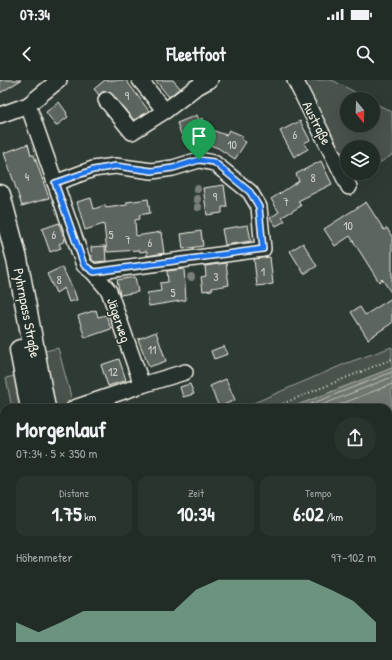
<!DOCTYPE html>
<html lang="de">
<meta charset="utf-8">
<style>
:root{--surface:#222c27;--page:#2a342f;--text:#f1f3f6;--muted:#a2a7a7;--line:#3f4844;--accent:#8abfa5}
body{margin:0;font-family:"Patrick Hand",sans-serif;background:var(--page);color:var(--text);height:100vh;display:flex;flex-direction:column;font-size:15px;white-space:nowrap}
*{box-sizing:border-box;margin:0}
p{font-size:13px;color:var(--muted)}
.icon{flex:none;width:22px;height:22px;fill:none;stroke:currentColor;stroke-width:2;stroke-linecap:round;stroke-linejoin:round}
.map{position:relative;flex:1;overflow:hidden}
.side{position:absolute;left:0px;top:324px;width:392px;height:256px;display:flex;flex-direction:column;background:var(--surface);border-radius:12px 12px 0 0;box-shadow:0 4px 16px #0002,0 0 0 1px var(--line)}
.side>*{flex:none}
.needle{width:26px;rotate:161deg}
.controls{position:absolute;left:340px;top:12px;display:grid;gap:8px}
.controls a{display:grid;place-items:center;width:40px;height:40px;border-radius:50%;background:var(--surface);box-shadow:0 4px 16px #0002,0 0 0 1px var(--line);font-size:20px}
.pin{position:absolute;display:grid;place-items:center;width:34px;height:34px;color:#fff;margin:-41px -17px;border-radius:50% 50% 50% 0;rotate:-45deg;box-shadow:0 0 4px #0007}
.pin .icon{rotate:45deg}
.round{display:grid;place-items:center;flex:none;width:42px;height:42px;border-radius:21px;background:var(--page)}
.head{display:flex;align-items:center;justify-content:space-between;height:68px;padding:0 16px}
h1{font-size:22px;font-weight:700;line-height:30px}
.metrics{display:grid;grid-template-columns:repeat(3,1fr);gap:6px;height:68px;padding:4px 16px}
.metrics div{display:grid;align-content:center;border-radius:10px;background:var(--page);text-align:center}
.metrics b{font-size:20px;font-weight:700}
.metrics small{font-size:11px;font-weight:400}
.metrics p{font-size:11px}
.chart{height:112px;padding:8px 16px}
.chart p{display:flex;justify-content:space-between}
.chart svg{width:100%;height:72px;margin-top:4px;fill:var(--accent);opacity:.7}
.status{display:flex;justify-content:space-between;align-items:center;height:28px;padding:0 20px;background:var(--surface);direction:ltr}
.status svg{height:11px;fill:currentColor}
header{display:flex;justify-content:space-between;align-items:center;height:52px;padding:0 16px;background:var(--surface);font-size:18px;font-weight:700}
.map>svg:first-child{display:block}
.green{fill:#48524c;stroke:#9ea29a}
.water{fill:#6f7770;stroke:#a4a8a0}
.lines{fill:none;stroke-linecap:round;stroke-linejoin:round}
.shore{stroke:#bfc0b8;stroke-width:1}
.building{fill:#5c655e;stroke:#f4f1e8}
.minor-casing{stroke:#f4f1e8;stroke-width:18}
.major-casing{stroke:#f4f1e8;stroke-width:23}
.path{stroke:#f4f1e8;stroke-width:2;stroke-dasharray:1 3;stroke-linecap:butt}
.minor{stroke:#26332d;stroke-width:15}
.major{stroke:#26332d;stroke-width:20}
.tree{fill:#7a8079}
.route-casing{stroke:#fff;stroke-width:8}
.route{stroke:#1a73e8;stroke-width:5}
.labels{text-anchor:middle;stroke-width:3;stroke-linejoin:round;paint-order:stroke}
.number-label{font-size:12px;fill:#cecec6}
.street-label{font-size:14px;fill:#f4f1e8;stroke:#26332d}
</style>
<div class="status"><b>07:34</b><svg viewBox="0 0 49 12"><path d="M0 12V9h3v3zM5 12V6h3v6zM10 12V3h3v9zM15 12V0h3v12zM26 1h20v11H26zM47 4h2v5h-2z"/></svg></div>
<header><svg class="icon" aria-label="back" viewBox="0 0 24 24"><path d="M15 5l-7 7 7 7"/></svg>Fleetfoot<svg class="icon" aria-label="search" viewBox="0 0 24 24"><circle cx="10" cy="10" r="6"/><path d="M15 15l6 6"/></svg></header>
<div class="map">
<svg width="392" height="580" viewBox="0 0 392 580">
<rect width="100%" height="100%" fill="#2e3b34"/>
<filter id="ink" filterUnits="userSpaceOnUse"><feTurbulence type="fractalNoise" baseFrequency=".025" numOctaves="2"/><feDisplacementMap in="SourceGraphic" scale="8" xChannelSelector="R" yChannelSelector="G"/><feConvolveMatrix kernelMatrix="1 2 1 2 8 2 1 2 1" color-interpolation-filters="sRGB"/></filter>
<g filter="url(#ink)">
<g class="green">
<polygon points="297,0 332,0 368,19 347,19 347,45 373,45 373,22 392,32 392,75 373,87 373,67 347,67 347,93"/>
<polygon points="392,267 392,288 290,328 242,328 347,283"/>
<polygon points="58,268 74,328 56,328 45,271"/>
<polygon points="18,295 24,328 12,328 6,298"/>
</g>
<g class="water">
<polygon points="392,288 392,435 388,436 388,328 290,328"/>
<polygon points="4,434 4,568 0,570 0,435"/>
</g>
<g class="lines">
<g class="shore">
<polyline points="301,328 392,292"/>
<polyline points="314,328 392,297"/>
<polyline points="331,328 392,304"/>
</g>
</g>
<g class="building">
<polygon points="0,0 21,0 0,13"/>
<polygon points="105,0 126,0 149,31 134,40 110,12 104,11 99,15 94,9"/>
<polygon points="155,0 173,0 180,8 169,17"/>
<polygon points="59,22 67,33 66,34 68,37 56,46 46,32"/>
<polygon points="197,35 199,40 202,38 206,48 226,55 229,50 243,56 241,59 246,62 235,79 218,68 192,58 184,62 177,43"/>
<polygon points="300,41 310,60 304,63 308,69 294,77 280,51"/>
<polygon points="28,64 31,75 34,75 49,118 22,126 4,73"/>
<polygon points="321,81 332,104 298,121 301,126 282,137 285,141 276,146 270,138 279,132 271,119 299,101 296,94"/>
<polygon points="224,105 227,127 222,127 222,133 207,135 203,108"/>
<polygon points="91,118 94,129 105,125 106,128 127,125 127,122 148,119 150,133 139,135 140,139 135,140 136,156 161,152 164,173 147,176 147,171 140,172 139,170 107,172 104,144 85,150 77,122"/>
<polygon points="366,122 384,150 387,148 392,157 392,214 382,199 379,202 350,156 335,166 324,149"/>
<polygon points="59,143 65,161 59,164 61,168 50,172 42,149"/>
<polygon points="248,145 251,161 225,165 222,149"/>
<polygon points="201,151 203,166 183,169 181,154"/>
<polygon points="303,163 317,186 304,194 290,171"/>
<polygon points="105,166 106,181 95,182 92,180 91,167"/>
<polygon points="270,177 273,204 257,206 254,179"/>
<polygon points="226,183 229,205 212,208 212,210 203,211 201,197 206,196 205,186"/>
<polygon points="62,187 74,211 77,220 69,222 64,208 56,213 47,194"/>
<polygon points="184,189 186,220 149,226 147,213 161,211 160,203 168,202 167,191"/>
<polygon points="135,197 138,212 120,215 117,200"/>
<polygon points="392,218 392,243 368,259 351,232 360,227 365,235"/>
<polygon points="96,230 98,237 106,235 111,249 85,258 78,236"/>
<polygon points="156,252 166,281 149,287 138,259"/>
<polygon points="224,266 228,274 214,279 211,271"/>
<polygon points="119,279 126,300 108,306 101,285"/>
<polygon points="226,299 235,320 219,327 210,306"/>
<polygon points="190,304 194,314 183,317 180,307"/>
</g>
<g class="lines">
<defs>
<g id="minor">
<polyline points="140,0 165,31"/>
<polyline points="295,0 349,107"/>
<polyline points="106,20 132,52 165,31 195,8 210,0"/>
<polyline points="28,25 84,185 93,192 109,211 142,305 74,328"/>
<polyline points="0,35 28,25 59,0"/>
<polyline points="55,103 93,89 115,86 152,91 173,88 199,80 214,83 250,112 259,127 263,169 93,192"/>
<polyline points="142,305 185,292"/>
<polyline points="0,351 4,350"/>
<polyline points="388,462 392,461"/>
<polyline points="388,557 392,563"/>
<polyline points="120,576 121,580"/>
<polyline points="218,576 220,580"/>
</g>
<g id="major">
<polyline points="0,115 17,179 45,328"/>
<polyline points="20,270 31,328"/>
<polyline points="76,576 77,580"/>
<polyline points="92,576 93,580"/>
</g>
</defs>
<use href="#minor" class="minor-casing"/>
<use href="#major" class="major-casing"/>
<g class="path">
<polyline points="272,328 392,279"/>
<polyline points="0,424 4,423"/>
<polyline points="17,580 26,576"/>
</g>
<use href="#minor" class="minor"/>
<use href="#major" class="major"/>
</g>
<g class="tree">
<circle cx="197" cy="109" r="4"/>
<circle cx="197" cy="119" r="4"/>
<circle cx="198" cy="127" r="4"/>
<circle cx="191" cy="197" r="4"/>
</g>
</g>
<g class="lines" filter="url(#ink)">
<defs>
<polygon id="route" points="199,80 214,82 250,112 259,127 263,169 94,192 84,185 55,103 93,90 116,86 152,91 173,88"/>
</defs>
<use href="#route" class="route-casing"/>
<use href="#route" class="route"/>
</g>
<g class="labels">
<g class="number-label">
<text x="127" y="20">9</text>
<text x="295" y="59">6</text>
<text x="232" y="69">10</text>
<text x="27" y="101">4</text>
<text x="313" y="102">8</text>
<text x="215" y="121">9</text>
<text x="286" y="126">7</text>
<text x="348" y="150">10</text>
<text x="54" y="159">6</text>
<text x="111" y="159">5</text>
<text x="128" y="164">7</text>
<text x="150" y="167">6</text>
<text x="263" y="196">1</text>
<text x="216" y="201">3</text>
<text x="59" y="204">8</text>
<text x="173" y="217">5</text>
<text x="152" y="274">11</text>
<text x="113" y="296">12</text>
</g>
<g class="street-label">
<text transform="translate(317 43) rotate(63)" y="5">Austraße</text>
<text transform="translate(27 233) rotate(79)" y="5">Pyhrnpass Straße</text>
<text transform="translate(119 240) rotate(71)" y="5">Jägerweg</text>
</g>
</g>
</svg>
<div class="controls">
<a><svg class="needle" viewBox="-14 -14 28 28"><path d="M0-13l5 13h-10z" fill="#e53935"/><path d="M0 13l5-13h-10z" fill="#a2a7a7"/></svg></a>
<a><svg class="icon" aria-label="layers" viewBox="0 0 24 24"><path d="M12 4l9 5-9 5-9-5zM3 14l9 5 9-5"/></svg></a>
</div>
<div class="pin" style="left:199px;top:80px;background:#1e9e55"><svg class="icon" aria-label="arrive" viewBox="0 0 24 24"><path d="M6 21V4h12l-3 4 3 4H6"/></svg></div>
<section class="side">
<div class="head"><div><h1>Morgenlauf</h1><p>07:34 · 5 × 350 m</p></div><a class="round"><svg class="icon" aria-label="share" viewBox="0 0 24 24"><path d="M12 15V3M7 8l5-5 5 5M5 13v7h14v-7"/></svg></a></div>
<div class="metrics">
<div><p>Distanz</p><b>1.75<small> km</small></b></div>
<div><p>Zeit</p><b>10:34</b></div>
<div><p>Tempo</p><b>6:02<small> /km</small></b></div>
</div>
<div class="chart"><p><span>Höhenmeter</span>97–102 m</p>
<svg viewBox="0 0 160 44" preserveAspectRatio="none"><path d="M0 44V32L10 38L20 32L30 25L40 25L50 25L60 25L70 25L80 12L90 6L100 6L110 6L120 6L130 6L140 12L150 19L160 32V44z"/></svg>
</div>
</section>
</div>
